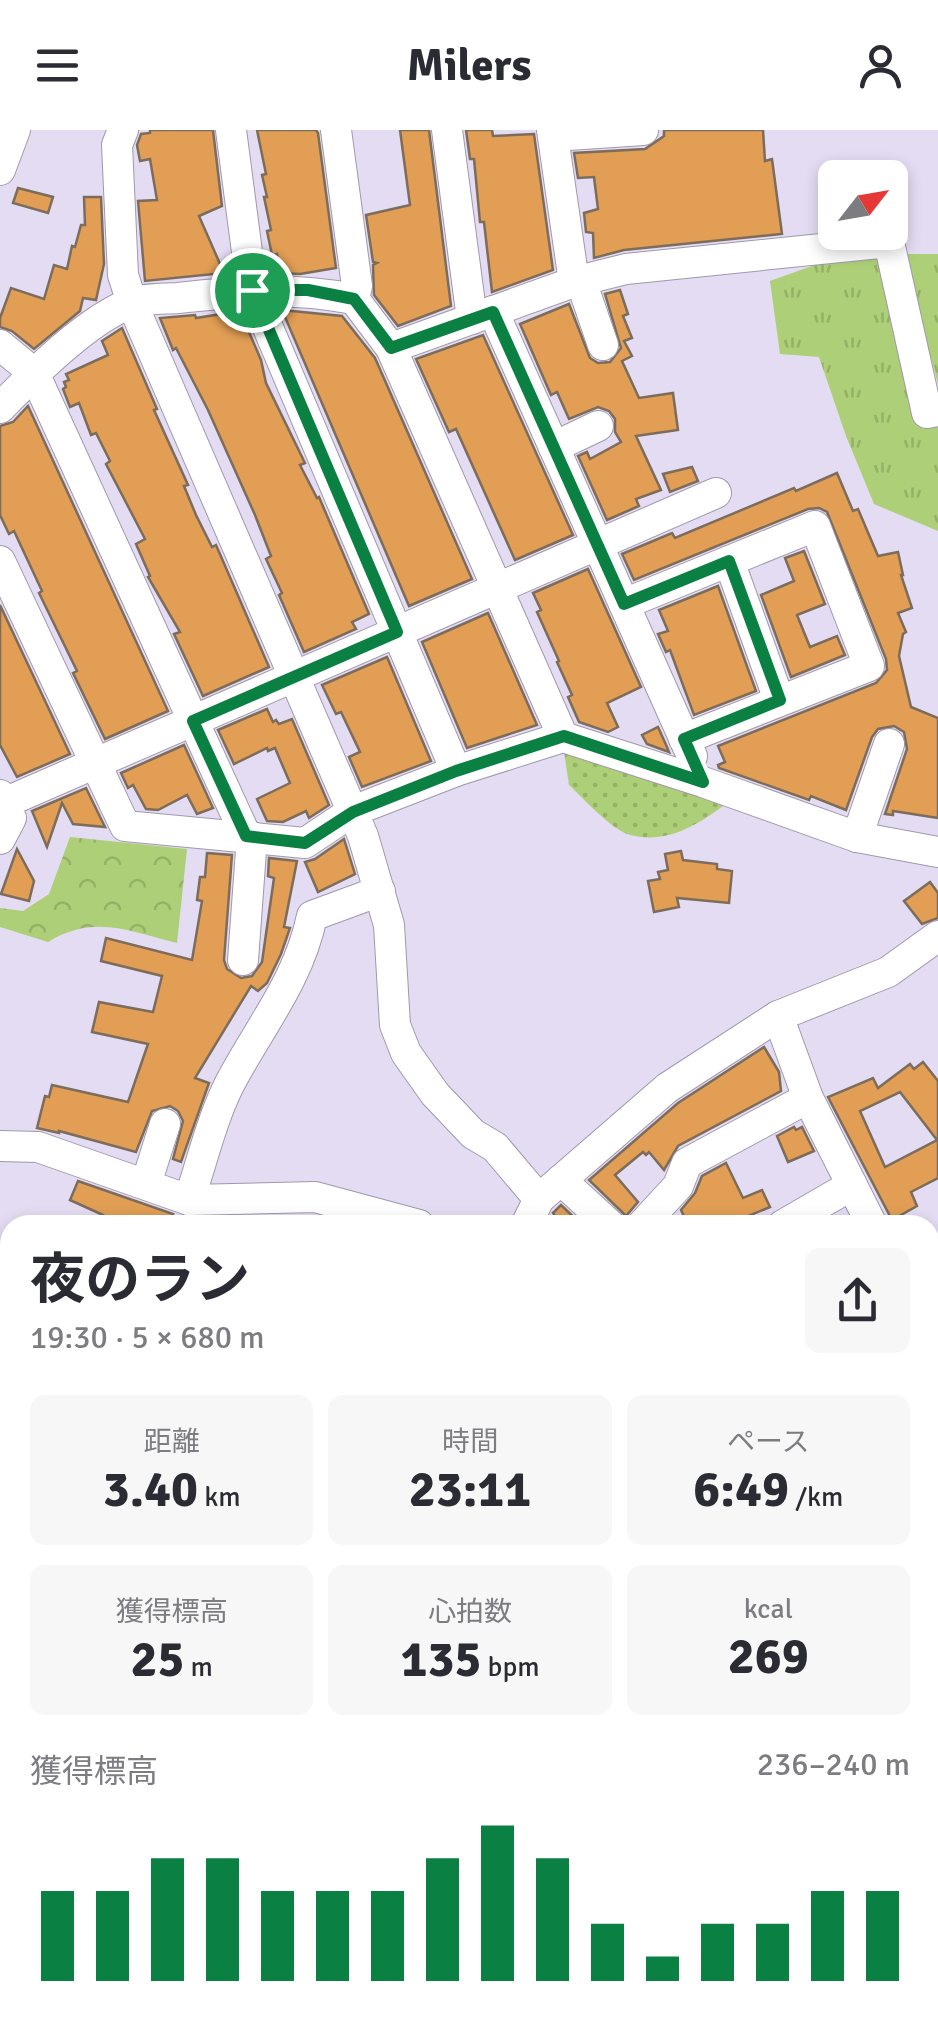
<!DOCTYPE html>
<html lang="ja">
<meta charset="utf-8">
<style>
:root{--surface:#fff;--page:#f7f7f7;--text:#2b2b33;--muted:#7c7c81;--accent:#0b8043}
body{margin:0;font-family:Signika,"Noto Sans JP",sans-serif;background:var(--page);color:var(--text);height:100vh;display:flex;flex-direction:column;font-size:38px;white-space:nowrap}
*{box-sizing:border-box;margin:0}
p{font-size:32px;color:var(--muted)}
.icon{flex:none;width:55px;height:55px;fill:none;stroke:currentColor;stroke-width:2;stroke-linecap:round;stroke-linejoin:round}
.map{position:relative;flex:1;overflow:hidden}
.panel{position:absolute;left:0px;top:1085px;width:940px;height:812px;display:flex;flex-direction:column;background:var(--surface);border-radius:30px 30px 0 0;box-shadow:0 5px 15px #0003}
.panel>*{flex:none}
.needle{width:65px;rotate:59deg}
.buttons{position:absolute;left:818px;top:30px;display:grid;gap:20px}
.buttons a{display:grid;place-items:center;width:90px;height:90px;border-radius:15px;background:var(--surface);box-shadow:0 5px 15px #0003;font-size:50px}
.pin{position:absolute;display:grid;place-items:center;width:85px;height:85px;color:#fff;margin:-42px;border:5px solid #fff;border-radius:50%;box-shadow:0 2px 10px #0007}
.round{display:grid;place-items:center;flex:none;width:105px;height:105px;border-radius:15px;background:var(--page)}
.overview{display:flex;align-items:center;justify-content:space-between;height:170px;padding:0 30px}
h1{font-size:55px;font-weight:700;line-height:75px}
.figures{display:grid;grid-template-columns:repeat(3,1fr);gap:15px;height:170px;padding:10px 30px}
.figures div{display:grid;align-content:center;border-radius:15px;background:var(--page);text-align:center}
.figures b{font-size:50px;font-weight:700}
.figures small{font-size:28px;font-weight:400}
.figures p{font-size:28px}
.chart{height:280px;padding:20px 30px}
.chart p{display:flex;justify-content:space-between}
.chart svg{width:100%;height:180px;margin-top:10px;stroke:var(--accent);stroke-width:6}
header{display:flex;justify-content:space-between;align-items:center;height:130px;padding:0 30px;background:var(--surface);font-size:45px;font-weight:700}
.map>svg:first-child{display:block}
.built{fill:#dacfec}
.grass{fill:url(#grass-tufts)}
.forest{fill:url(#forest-crowns)}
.park{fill:url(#park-dots)}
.water{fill:url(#water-waves)}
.building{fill:#e19e54;stroke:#7b6c5c;stroke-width:2.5;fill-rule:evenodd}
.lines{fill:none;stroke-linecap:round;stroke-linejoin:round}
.minor-casing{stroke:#a098ad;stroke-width:32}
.minor{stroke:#fff;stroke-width:30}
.route-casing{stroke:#fff;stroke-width:20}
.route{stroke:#0b8043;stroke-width:12}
</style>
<header><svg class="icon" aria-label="menu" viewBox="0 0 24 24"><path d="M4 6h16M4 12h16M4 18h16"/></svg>Milers<svg class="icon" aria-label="person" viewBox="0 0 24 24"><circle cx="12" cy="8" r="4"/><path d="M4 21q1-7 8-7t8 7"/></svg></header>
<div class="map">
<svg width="938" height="1897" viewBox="0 0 938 1897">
<defs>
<pattern id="grass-tufts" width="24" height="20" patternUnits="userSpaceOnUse" patternTransform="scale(2.5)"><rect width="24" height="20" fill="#adcf77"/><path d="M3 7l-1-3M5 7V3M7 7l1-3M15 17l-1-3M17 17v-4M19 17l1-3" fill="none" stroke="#94b166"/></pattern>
<pattern id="forest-crowns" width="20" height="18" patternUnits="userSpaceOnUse" patternTransform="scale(2.5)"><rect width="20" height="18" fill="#adcf77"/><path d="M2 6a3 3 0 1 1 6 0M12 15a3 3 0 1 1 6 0" fill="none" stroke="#94b166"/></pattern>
<pattern id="park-dots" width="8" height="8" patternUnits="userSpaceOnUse" patternTransform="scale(2.5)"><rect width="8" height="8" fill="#adcf77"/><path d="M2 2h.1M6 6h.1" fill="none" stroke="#94b166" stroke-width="1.8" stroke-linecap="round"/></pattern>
<pattern id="water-waves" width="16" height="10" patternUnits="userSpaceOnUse" patternTransform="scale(2.5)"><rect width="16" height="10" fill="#97bcf9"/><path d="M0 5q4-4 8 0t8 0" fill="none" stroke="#81a1d5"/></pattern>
</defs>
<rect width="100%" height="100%" fill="#e4dcf2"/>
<g class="built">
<polygon points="930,1165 938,1170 938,1296 930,1328"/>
<polygon points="0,1342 10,1346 10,1884 0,1890"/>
</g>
<g class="grass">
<polygon points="903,124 938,124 938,254"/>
<polygon points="878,126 938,295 938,401 874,374 846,306 819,227 780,224 770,151 823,132"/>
</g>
<g class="forest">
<path d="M 70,707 L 187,719 L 177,813 C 129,801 94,784 48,812 L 0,797 L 0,778 L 23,781 L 49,764 Z"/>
<polygon points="10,1876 10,1888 301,1888 284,1897 0,1897 0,1879"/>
<polygon points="348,1888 695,1888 702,1897 400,1897"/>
</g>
<path class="park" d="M 563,615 L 731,670 C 702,692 670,715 630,705 C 612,700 584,669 569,655 Z"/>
<polygon class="water" points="0,1785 10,1788 10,1839 0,1836"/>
<g class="building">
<polygon points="150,0 213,0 222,76 199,86 224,143 145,151 138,71 157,70 150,29 140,31 137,15 141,4 150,3"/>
<polygon points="257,0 316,0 318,3 336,138 300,144 280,143 277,124 272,125 267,101 271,100 264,67 267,67 262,45 266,44"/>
<polygon points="400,0 429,0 451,176 398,196 374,165 373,135 377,133 373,132 366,85 410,75"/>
<polygon points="466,0 492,0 493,6 534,4 553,140 492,162 484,92 480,92 474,29 470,29"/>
<polygon points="664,0 763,0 765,31 772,29 782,104 624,120 594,128 593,103 586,102 584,83 598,79 594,47 578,48 574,23 645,19 664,6"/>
<polygon points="18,58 53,67 48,83 13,73"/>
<polygon points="84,67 101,67 104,134 96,170 83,168 80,181 34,219 12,201 0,197 0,188 11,158 44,169 54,135 67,139 72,116 75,117 81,95 85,95"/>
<polygon points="620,160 628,184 623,186 632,208 624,211 632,226 622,231 639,268 673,263 678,300 636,306 661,360 636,369 639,376 607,390 578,326 587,322 590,329 621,312 615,302 615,289 609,281 598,277 569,289 557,262 551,265 520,194 569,174 590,228 598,233 610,232 621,218 605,164"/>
<polygon points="282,180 342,186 375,228 472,449 409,476"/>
<polygon points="240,181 261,230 266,253 305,333 300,335 317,368 319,367 369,484 352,492 356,499 304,522 279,465 282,463 266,429 271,426 255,385 208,280 176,218 173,220 160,188 195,185 196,188"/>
<polygon points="122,198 157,279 154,280 188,355 184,356 196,385 212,417 216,415 269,537 203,566 174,504 180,502 148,447 150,446 136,414 145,409 106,334 110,331 96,303 91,305 79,273 70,277 63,259 66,257 64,252 69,250 66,244 108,225 102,211"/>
<polygon points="483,205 573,405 515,430 456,299 449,302 416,229"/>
<polygon points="28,276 168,581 105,609 73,543 77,541 39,463 42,461 14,401 9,404 0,385 0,296 13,292"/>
<polygon points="692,337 698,351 670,362 663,344"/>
<polygon points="837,343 853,381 858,379 878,426 898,422 903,445 901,445 912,478 898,483 906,502 903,504 899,526 911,577 938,588 938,688 893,681 893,685 885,684 907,619 904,602 894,596 878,599 872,607 846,680 811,666 809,670 719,638 718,635 725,632 718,616 876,553 887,540 886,529 827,382 819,378 808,379 634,450 622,424 672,403 675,408 794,358 796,361"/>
<polygon points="804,421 825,474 797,485 810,517 837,506 845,525 791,547 761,465 794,451 785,428"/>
<polygon points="588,439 641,557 607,573 618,597 608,602 579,592 568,567 572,565 557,532 559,531 537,482 541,480 533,463"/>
<polygon points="718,456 756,561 694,585 670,520 666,522 658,504 668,501 659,480"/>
<polygon points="0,475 70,624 17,647 0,615"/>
<polygon points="488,483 537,595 467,618 422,512"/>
<polygon points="387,527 431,631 362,657 349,627 360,622 341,582 336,584 322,555"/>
<polygon points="267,579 273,592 276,590 279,594 292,589 329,675 309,688 306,681 283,692 267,691 257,669 290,653 275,618 268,621 267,618 234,634 218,600"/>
<polygon points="658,597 667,617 669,622 647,614 642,605"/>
<polygon points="184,615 213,678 197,684 187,665 158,680 146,679 133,655 128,658 121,643"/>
<polygon points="86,658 105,697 73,694 62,673 47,717 32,681"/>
<polygon points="344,709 355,744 318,762 305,732 315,729"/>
<polygon points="17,719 34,751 29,771 1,764"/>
<polygon points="681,721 683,730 717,734 717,739 732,741 729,773 677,768 679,777 654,782 648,751 660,749 658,742 668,740 665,724"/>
<polygon points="207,723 232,725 224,830 227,839 241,848 252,846 262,832 274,748 268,746 269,728 297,731 284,797 290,798 281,824 267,853 258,861 251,856 195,948 209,953 181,1032 173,1029 183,991 178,981 170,976 152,981 136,1022 59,1001 59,1003 37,998 45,966 49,967 52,955 128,972 148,914 92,902 99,872 153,882 162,846 101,831 106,808 192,830 202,771 197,770 200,747 205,747"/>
<polygon points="930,752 938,763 938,788 922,794 904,771"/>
<polygon points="764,917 779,942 781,961 678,1016 664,1040 649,1022 646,1025 643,1022 615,1045 638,1072 626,1086 589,1050 678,973"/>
<path d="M 923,932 L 938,951 L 938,1048 L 911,1062 L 917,1076 L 892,1090 L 828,967 L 873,948 L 878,958 L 910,934 L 914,939 ZM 900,962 L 937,1010 L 885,1037 L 860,981 Z"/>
<polygon points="794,997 796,1000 802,997 814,1021 788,1032 777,1006"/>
<polygon points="726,1033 743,1068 762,1060 770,1077 741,1089 743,1095 688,1095 681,1080 695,1063 702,1046"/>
<polygon points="78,1051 173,1084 169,1095 100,1095 103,1085 70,1070"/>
<polygon points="561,1075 582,1095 561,1095 553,1083"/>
</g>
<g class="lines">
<defs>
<g id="minor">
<polyline points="123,0 117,15 123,145 132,173 363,706 389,795 395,895 406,923 435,964 473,1004 495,1017 539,1069"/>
<polyline points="231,0 252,160 456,641"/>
<polyline points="336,0 357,156 354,169 391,218 563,607"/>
<polyline points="447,0 472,189"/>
<polyline points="552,0 574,152"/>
<polyline points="553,6 643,0"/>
<polyline points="0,40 15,0"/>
<polyline points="581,151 603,215"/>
<polyline points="493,181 692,626"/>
<polyline points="0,215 34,243 246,706"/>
<polyline points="391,218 574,152 626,139 889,112 927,283 938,281"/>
<path d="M 0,278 C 31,246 90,187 132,173 C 145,168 163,169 178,168 C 242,161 289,157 354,169"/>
<polyline points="554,317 598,296"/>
<polyline points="0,431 125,696 305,713 353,681 456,641 563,607 703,652 857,707 938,722"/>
<polyline points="729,431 779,570"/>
<polyline points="624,474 815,396 869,536 684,609"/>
<polyline points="0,665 11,688 0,709"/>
<polyline points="4,673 716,363"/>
<polyline points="857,707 889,614"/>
<polyline points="243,830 252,707"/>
<polyline points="778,886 808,968 872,1095"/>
<polyline points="0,1016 38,1017 189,1070 315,1067 419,1095"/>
<polyline points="561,1050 610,1095"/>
<polyline points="146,1054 165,994"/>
<path d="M 189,1070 C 202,1032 212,988 230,953 C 260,896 299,850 312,786 L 380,761"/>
<polyline points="526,1095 539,1069 667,958 778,886 888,842 938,806"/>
<polyline points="642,1095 678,1056 687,1033 808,968"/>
<polyline points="783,1095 852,1055"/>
<polyline points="930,1146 938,1150"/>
<polyline points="0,1328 10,1331"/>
<polyline points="930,1370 938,1357"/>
<polyline points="930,1532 938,1538"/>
<polyline points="33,1897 50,1888"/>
<polyline points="932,1897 938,1882"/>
</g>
</defs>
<use href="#minor" class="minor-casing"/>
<use href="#minor" class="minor"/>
</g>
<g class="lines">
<defs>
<polygon id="route" points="252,160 308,160 354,169 391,218 493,182 624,474 729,431 780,570 684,609 703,652 564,606 456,641 353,682 305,713 246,706 193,591 397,502"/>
</defs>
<use href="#route" class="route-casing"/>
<use href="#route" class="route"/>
</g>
</svg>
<div class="buttons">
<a><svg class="needle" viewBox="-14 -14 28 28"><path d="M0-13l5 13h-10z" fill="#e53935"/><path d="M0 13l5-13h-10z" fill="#7c7c81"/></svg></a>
</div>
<div class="pin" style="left:252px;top:160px;background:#1e9e55"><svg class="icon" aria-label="arrive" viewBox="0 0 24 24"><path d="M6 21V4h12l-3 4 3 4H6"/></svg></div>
<section class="panel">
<div class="overview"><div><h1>夜のラン</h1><p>19:30 · 5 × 680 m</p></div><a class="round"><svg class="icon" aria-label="share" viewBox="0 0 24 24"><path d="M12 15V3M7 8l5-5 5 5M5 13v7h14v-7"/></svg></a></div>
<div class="figures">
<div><p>距離</p><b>3.40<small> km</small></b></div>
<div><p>時間</p><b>23:11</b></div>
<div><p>ペース</p><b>6:49<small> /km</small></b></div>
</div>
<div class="figures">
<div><p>獲得標高</p><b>25<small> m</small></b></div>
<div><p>心拍数</p><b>135<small> bpm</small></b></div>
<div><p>kcal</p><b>269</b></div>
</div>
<div class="chart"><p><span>獲得標高</span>236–240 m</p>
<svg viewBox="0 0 160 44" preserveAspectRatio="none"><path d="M5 44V22M15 44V22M25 44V14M35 44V14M45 44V22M55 44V22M65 44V22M75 44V14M85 44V6M95 44V14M105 44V30M115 44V38M125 44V30M135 44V30M145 44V22M155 44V22"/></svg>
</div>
</section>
</div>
